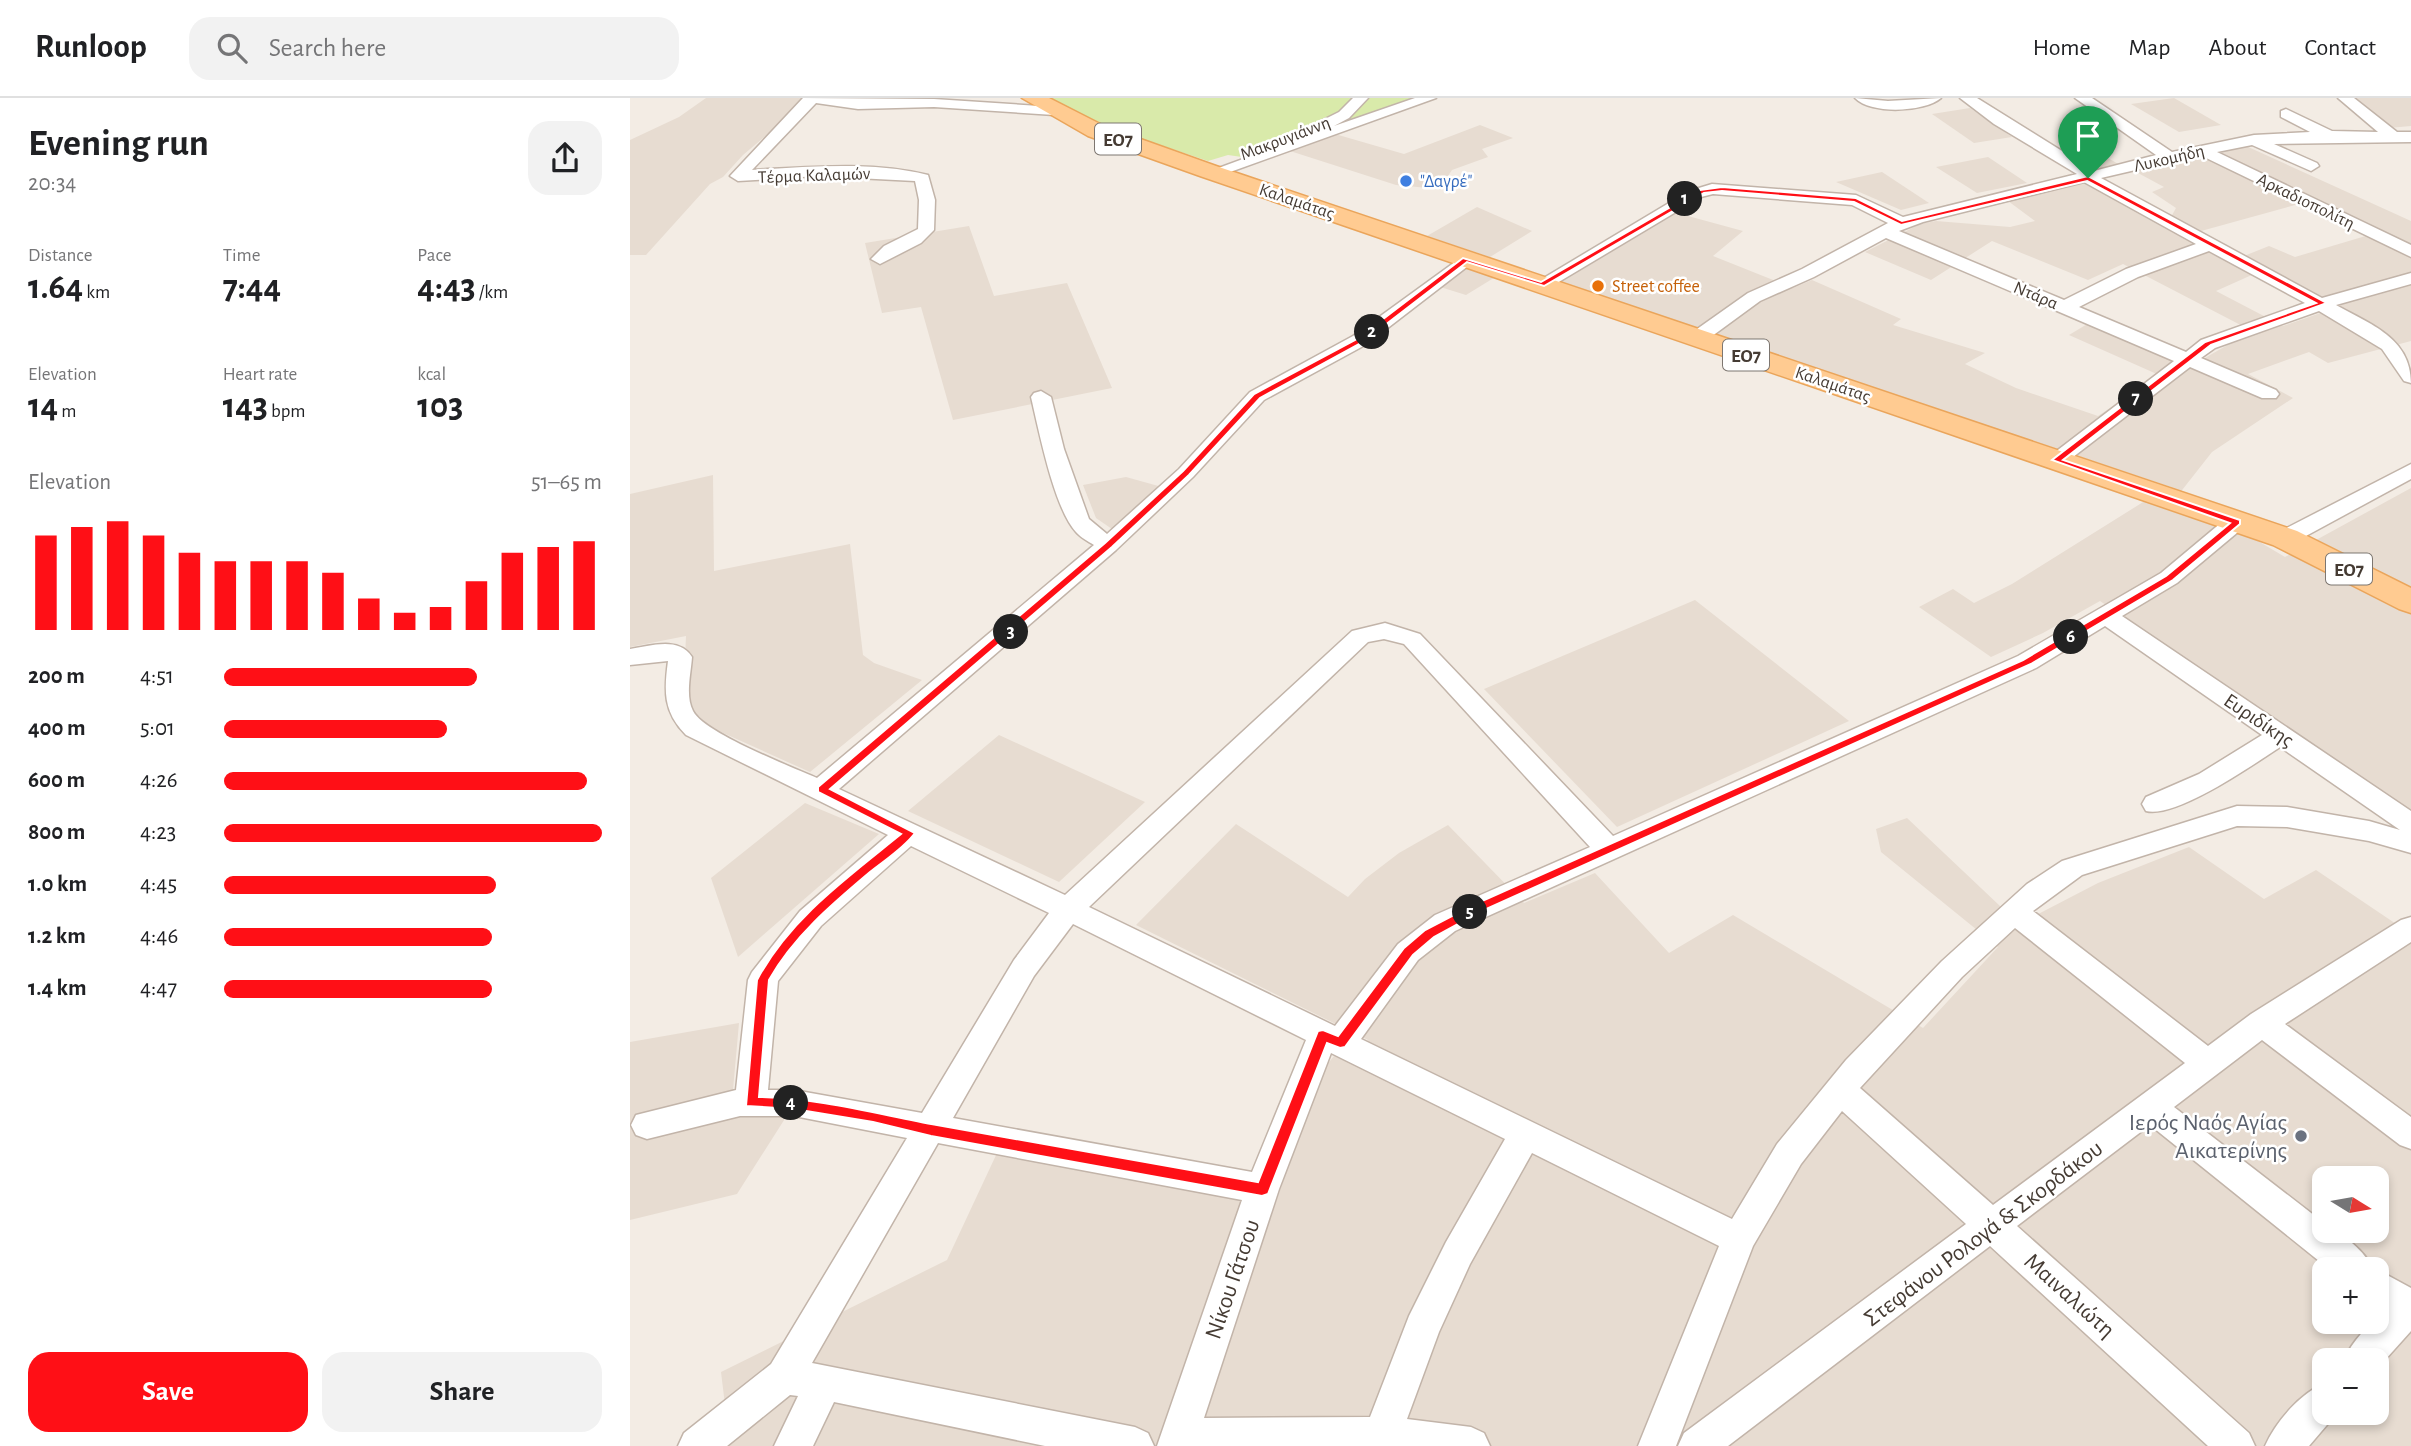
<!DOCTYPE html>
<meta charset="utf-8">
<style>
:root{--surface:#fff;--page:#f2f2f2;--text:#202124;--muted:#757577;--line:#e0e0e0;--accent:#ff0f16}
body{margin:0;font-family:"Alegreya Sans",sans-serif;background:var(--page);color:var(--text);height:100vh;display:flex;flex-direction:column;font-size:26px;white-space:nowrap}
*{box-sizing:border-box;margin:0}
p{font-size:23px;color:var(--muted)}
.icon{flex:none;width:38px;height:38px;fill:none;stroke:currentColor;stroke-width:2;stroke-linecap:round;stroke-linejoin:round}
.map{position:relative;flex:1;overflow:hidden}
.details{display:flex;flex-direction:column;background:var(--surface);width:630px}
.details>*{flex:none}
.needle{width:46px;rotate:101deg}
.controls{position:absolute;left:1682px;top:1068px;display:grid;gap:14px}
.controls a{display:grid;place-items:center;width:77px;height:77px;border-radius:14px;background:var(--surface);box-shadow:0 4px 10px #0003;font-size:35px}
.pin{position:absolute;display:grid;place-items:center;width:60px;height:60px;color:#fff;margin:-72px -30px;border-radius:50% 50% 50% 0;rotate:-45deg;box-shadow:0 0 7px #0007}
.pin .icon{rotate:45deg}
.km{position:absolute;width:35px;height:35px;margin:-18px;border-radius:50%;background:#222;color:#fff;font-size:19px;line-height:35px;text-align:center}
.round{display:grid;place-items:center;flex:none;width:74px;height:74px;border-radius:21px;background:var(--page)}
.head{display:flex;align-items:center;justify-content:space-between;height:119px;padding:0 28px}
h1{font-size:38px;font-weight:600;line-height:52px}
.metrics{display:grid;grid-template-columns:repeat(3,1fr);gap:10px;height:119px;padding:7px 28px}
.metrics div{display:grid;align-content:center}
.metrics b{font-size:35px;font-weight:600}
.metrics small{font-size:19px;font-weight:400}
.metrics p{font-size:19px}
.chart{height:196px;padding:14px 28px}
.chart p{display:flex;justify-content:space-between}
.chart svg{width:100%;height:126px;margin-top:7px;stroke:var(--accent);stroke-width:6}
.primary-button{display:flex;gap:14px;margin-top:auto;padding:14px 28px}
.primary-button a{flex:1;height:80px;border-radius:21px;background:var(--accent);color:#fff;font-size:28px;font-weight:600;line-height:80px;text-align:center}
.primary-button a+a{background:var(--page);color:var(--text)}
ul{padding:0 28px;list-style:none;font-size:23px}
li{display:grid;grid-template-columns:112px 84px 1fr;align-items:center;height:52px}
li i{height:18px;border-radius:9px;background:var(--accent)}
header{display:flex;align-items:center;gap:42px;box-sizing:border-box;height:98px;padding:0 35px;background:var(--surface);border-bottom:2px solid var(--line)}
header strong{font-size:33px}
nav{display:flex;gap:38px;margin-inline-start:auto;font-size:24px}
.search{width:490px;height:63px;background:var(--page);display:flex;align-items:center;gap:18px;box-sizing:border-box;padding:0 24px;border-radius:21px;color:var(--muted);font-size:26px}
main{display:flex;flex:1;min-height:0}
.map>svg:first-child{display:block}
.residential{fill:#e7dcd1;fill-rule:evenodd}
.green{fill:#d9eaaa}
.lines{fill:none;stroke-linecap:round;stroke-linejoin:round}
.minor-casing{stroke:#c2b4a9;stroke-width:3}
.primary-casing{stroke:#eaa55b;stroke-width:3}
.minor{fill:#fff;fill-rule:evenodd}
.primary{fill:#ffcb91;fill-rule:evenodd}
.route{fill:#ff0f16;stroke:#fff;stroke-width:2;fill-rule:evenodd}
.shop-dot{fill:#3f7fe0;stroke:#fff;stroke-width:2.5}
.food-dot{fill:#e8710a;stroke:#fff;stroke-width:2.5}
.worship-dot{fill:#6b7280;stroke:#fff;stroke-width:2.5}
.labels{text-anchor:middle;stroke-width:5;stroke-linejoin:round;paint-order:stroke}
.far-street-label{font-size:18px;fill:#453b33;stroke:#fff}
.far-shop-label{font-size:18px;fill:#366cbe;stroke:#fff;text-anchor:start}
.far-food-label{font-size:18px;fill:#c56008;stroke:#fff;text-anchor:start}
.shield{fill:#fff;stroke:#7d7670;stroke-width:2}
.shield-label{font-size:19px;font-weight:bold;fill:#453b33}
.street-label{font-size:21px;fill:#453b33;stroke:#fff}
.near-worship-label{font-size:24px;fill:#5b616d;stroke:#fff;text-anchor:end}
.near-street-label{font-size:24px;fill:#453b33;stroke:#fff}
</style>
<header>
<strong>Runloop</strong>
<div class="search"><svg class="icon" aria-label="search" viewBox="0 0 24 24"><circle cx="10" cy="10" r="6"/><path d="M15 15l6 6"/></svg>Search here</div>
<nav><a>Home</a><a>Map</a><a>About</a><a>Contact</a></nav>
</header>
<main>
<section class="details">
<div class="head"><div><h1>Evening run</h1><p>20:34</p></div><a class="round"><svg class="icon" aria-label="share" viewBox="0 0 24 24"><path d="M12 15V3M7 8l5-5 5 5M5 13v7h14v-7"/></svg></a></div>
<div class="metrics">
<div><p>Distance</p><b>1.64<small> km</small></b></div>
<div><p>Time</p><b>7:44</b></div>
<div><p>Pace</p><b>4:43<small> /km</small></b></div>
</div>
<div class="metrics">
<div><p>Elevation</p><b>14<small> m</small></b></div>
<div><p>Heart rate</p><b>143<small> bpm</small></b></div>
<div><p>kcal</p><b>103</b></div>
</div>
<div class="chart"><p><span>Elevation</span>51–65 m</p>
<svg viewBox="0 0 160 44" preserveAspectRatio="none"><path d="M5 44V11M15 44V8M25 44V6M35 44V11M45 44V17M55 44V20M65 44V20M75 44V20M85 44V24M95 44V33M105 44V38M115 44V36M125 44V27M135 44V17M145 44V15M155 44V13"/></svg>
</div>
<ul>
<li><b>200 m</b>4:51<i style="width:67%"></i></li>
<li><b>400 m</b>5:01<i style="width:59%"></i></li>
<li><b>600 m</b>4:26<i style="width:96%"></i></li>
<li><b>800 m</b>4:23<i style="width:100%"></i></li>
<li><b>1.0 km</b>4:45<i style="width:72%"></i></li>
<li><b>1.2 km</b>4:46<i style="width:71%"></i></li>
<li><b>1.4 km</b>4:47<i style="width:71%"></i></li>
</ul>
<div class="primary-button"><a>Save</a><a>Share</a></div>
</section>
<div class="map">
<svg width="1781" height="1348" viewBox="0 0 1781 1348">
<rect width="100%" height="100%" fill="#f3ece4"/>
<g class="residential">
<polygon points="76,0 180,0 113,57 93,79 80,86 16,157 0,157 0,42 49,19"/>
<polygon points="1544,0 1591,27 1549,34 1501,6"/>
<polygon points="1710,0 1781,0 1781,28 1747,31"/>
<polygon points="1340,10 1382,39 1344,45 1302,16"/>
<polygon points="850,27 883,40 852,51 858,59 822,72 809,91 766,87 660,53 705,36 774,56"/>
<polygon points="1452,45 1490,67 1463,73 1426,51"/>
<polygon points="1616,48 1781,123 1781,150 1683,102 1553,138 1624,176 1586,193 1653,228 1705,210 1614,158 1639,148 1665,159 1739,137 1781,159 1781,243 1698,265 1679,254 1618,276 1663,300 1582,354 1538,410 1628,443 1655,459 1781,390 1781,713 1470,503 1413,535 1361,559 1289,509 1323,491 1344,505 1382,486 1518,401 1541,389 915,180 1036,112 1113,133 1083,158 1163,190 1182,182 1271,221 1263,227 1355,255 1335,266 1386,290 1468,318 1529,277 1439,237 1459,225 1561,268 1601,245 1626,235 1493,166 1458,182 1362,143 1301,182 1235,154 1290,126 1306,123 1380,129 1405,123 1378,103 1450,82 1524,123 1541,119 1546,110 1522,94 1534,89 1495,68"/>
<polygon points="1358,59 1397,85 1347,95 1306,69"/>
<polygon points="1252,74 1299,105 1271,112 1206,84"/>
<polygon points="847,109 902,133 860,159 797,138"/>
<polygon points="339,128 364,198 437,185 482,290 323,322 291,209 252,215 235,145"/>
<polygon points="835,168 867,178 836,197 807,188"/>
<polygon points="83,377 84,473 220,446 233,557 244,565 292,582 180,674 82,630 53,604 56,538 0,549 0,396"/>
<polygon points="496,379 532,389 482,431 466,420 453,387"/>
<polygon points="1065,502 1219,623 987,729 854,591"/>
<polygon points="369,637 515,704 429,784 278,713"/>
<polygon points="175,705 249,736 108,859 81,780"/>
<path d="M 1277,720 L 1389,826 L 1468,785 L 1559,749 L 1634,801 L 1686,772 L 1781,836 L 1781,1348 L 100,1348 L 91,1274 L 317,1162 L 367,1055 L 646,1104 L 691,974 L 704,958 L 720,965 L 738,942 L 506,827 L 606,726 L 718,799 L 735,781 L 769,755 L 818,727 L 894,805 L 965,775 L 1039,855 L 1103,817 L 1293,930 L 1368,849 L 1251,754 L 1246,731 ZM 1694,1080 L 1746,1080 L 1746,1132 L 1694,1132 ZM 1694,1171 L 1746,1171 L 1746,1223 L 1694,1223 ZM 1694,1262 L 1746,1262 L 1746,1314 L 1694,1314 Z"/>
<polygon points="109,925 102,1003 163,1008 107,1096 0,1122 0,944"/>
</g>
<polygon class="green" points="418,0 794,0 619,60 598,57 578,63 470,27"/>
<g class="lines">
<defs>
<g id="minor">
<path d="M 173,0 L 304,1 L 424,9 L 431,13 L 424,17 L 304,9 L 228,11 L 186,5 L 122,72 C 180,69 242,63 298,77 L 305,102 L 304,132 L 291,145 L 250,166 L 241,161 L 254,148 L 288,131 L 289,102 L 285,83 L 188,78 L 108,83 L 100,78 Z"/>
<polygon points="723,0 738,0 719,20 704,28 785,0 806,0 589,78 583,80 575,75 697,30 691,29 691,23 709,14"/>
<path d="M 1225,0 L 1258,3 L 1311,0 C 1295,14 1241,17 1225,0 Z"/>
<path d="M 1330,0 L 1347,0 L 1464,73 L 1526,57 L 1445,0 L 1462,0 L 1542,54 L 1624,37 L 1680,34 L 1651,19 L 1651,13 L 1656,11 L 1702,33 L 1748,34 L 1708,0 L 1724,0 L 1767,34 L 1781,34 L 1781,44 L 1644,46 L 1687,65 L 1689,68 L 1681,73 L 1622,47 L 1587,54 L 1781,147 L 1781,159 L 1570,57 L 1471,80 L 1692,200 L 1781,175 L 1781,186 L 1706,207 C 1740,226 1781,240 1781,285 L 1774,283 L 1752,251 L 1689,213 L 1585,250 L 1571,260 L 1646,292 L 1649,296 L 1646,300 L 1632,300 L 1560,269 L 1434,366 L 1427,368 L 1417,362 L 1420,358 L 1544,263 L 1256,140 L 1184,179 L 1130,203 L 1074,244 L 1060,244 L 1058,240 L 1060,236 L 1118,195 L 1172,171 L 1258,125 L 1222,107 L 1083,96 L 1071,99 L 917,191 L 905,191 L 902,187 L 1059,93 L 1082,86 L 1226,97 L 1273,119 L 1447,76 L 1364,26 ZM 1454,84 L 1566,146 L 1496,171 L 1434,202 L 1269,133 L 1293,124 ZM 1579,153 L 1675,205 L 1571,242 L 1556,254 L 1449,209 L 1508,179 Z"/>
<path d="M 836,156 L 842,157 L 845,161 L 842,165 L 737,246 L 634,302 L 563,379 L 486,452 L 209,691 L 435,797 L 722,533 L 755,525 L 790,536 L 983,738 L 1388,558 L 1531,475 L 1598,419 L 1614,419 L 1617,424 L 1614,429 L 1547,485 L 1492,518 L 1781,713 L 1781,755 L 1739,743 L 1657,729 L 1607,728 L 1452,777 L 1403,813 L 1578,948 L 1621,916 L 1771,822 L 1781,819 L 1781,844 L 1655,926 L 1781,1019 L 1781,1051 L 1770,1047 L 1632,942 L 1544,1009 L 1694,1125 L 1694,1132 C 1712,1132 1736,1155 1743,1171 L 1699,1171 L 1520,1027 L 1387,1128 L 1619,1335 L 1625,1348 L 1578,1348 L 1360,1148 L 1098,1348 L 1048,1348 L 1054,1335 L 1336,1126 L 1212,1013 L 1171,1066 L 1123,1148 L 1046,1348 L 1008,1348 L 1089,1148 L 902,1055 L 840,1166 L 809,1234 L 777,1321 L 841,1329 L 854,1335 L 860,1348 L 527,1348 L 612,1102 L 308,1045 L 182,1265 L 505,1329 L 518,1335 L 524,1348 L 415,1348 L 204,1304 L 183,1348 L 144,1348 L 168,1298 L 160,1297 L 97,1348 L 48,1348 L 54,1335 L 141,1266 L 277,1040 L 164,1018 L 110,1018 L 17,1041 L 6,1037 L 1,1027 L 6,1017 L 106,992 L 118,882 L 122,874 L 170,813 L 258,737 L 56,637 C 33,614 34,593 38,563 L 0,567 L 0,551 C 20,548 49,538 62,559 C 61,575 55,598 63,613 C 74,635 162,669 187,680 L 464,447 C 458,443 451,440 446,434 C 424,410 409,333 401,299 L 404,295 L 411,293 L 421,299 L 434,351 L 459,421 L 477,436 L 549,371 L 620,294 L 723,238 ZM 1475,528 L 1632,637 L 1569,676 L 1516,699 L 1512,706 L 1516,713 C 1545,721 1623,667 1650,649 L 1770,732 L 1739,723 L 1657,709 L 1607,708 L 1432,763 L 1397,786 L 1312,863 L 1216,962 L 1147,1046 L 1102,1121 L 731,941 L 788,862 L 825,833 L 1406,570 ZM 754,541 L 774,546 L 960,749 L 805,817 L 768,846 L 705,928 L 459,809 L 738,544 ZM 281,748 L 419,815 L 384,862 L 292,1015 L 164,992 L 138,992 L 148,883 L 191,828 ZM 443,826 L 676,942 L 622,1074 L 323,1020 L 404,878 ZM 1385,830 L 1555,965 L 1363,1107 L 1230,990 L 1332,879 ZM 701,955 L 875,1041 L 816,1144 L 779,1218 L 740,1319 L 574,1320 L 649,1091 Z"/>
<polygon points="1781,366 1781,381 1663,445 1655,447 1644,440 1647,435"/>
<path d="M 1746,1171 L 1781,1190 L 1781,1233 L 1746,1272 L 1746,1262 L 1714,1262 C 1722,1242 1740,1227 1752,1213 L 1746,1209 Z"/>
<path d="M 1694,1286 L 1694,1314 L 1708,1314 L 1679,1348 L 1635,1348 C 1645,1325 1670,1295 1694,1286 Z"/>
</g>
<polygon id="primary" points="392,0 419,0 474,28 586,68 1667,433 1781,490 1781,515 1769,511 1643,447 570,78 458,38"/>
</defs>
<use href="#minor" class="minor-casing"/>
<use href="#primary" class="primary-casing"/>
<use href="#minor" class="minor"/>
<use href="#primary" class="primary"/>
</g>
<path class="route" d="M 1458,78 L 1697,205 L 1581,247 L 1433,362 L 1610,422 L 1610,426 L 1543,482 L 1401,566 L 852,813 L 804,839 L 783,857 L 715,949 L 710,950 L 697,945 L 638,1096 L 632,1098 L 301,1038 L 243,1024 L 164,1011 L 116,1008 L 127,882 C 159,821 218,779 271,736 L 188,694 L 188,689 L 475,445 L 553,373 L 624,296 L 727,241 L 833,160 L 911,184 L 1070,92 L 1092,89 L 1226,100 L 1272,123 ZM 1457,83 L 1686,205 L 1575,244 L 1422,362 L 1600,425 L 1536,478 L 1393,562 L 843,807 L 795,832 L 774,850 L 708,938 L 693,932 L 688,933 L 628,1084 C 521,1065 414,1046 307,1027 C 247,1016 190,1000 129,999 L 139,882 C 163,839 202,806 240,774 C 255,762 274,750 285,735 L 200,691 L 482,449 L 559,377 L 630,300 L 733,244 L 837,164 L 914,188 L 1074,95 L 1092,93 L 1224,104 L 1271,127 Z"/>
<circle class="shop-dot" cx="776" cy="83" r="7"/>
<circle class="food-dot" cx="968" cy="188" r="7"/>
<circle class="worship-dot" cx="1671" cy="1038" r="7"/>
<g class="labels">
<g class="far-street-label">
<text transform="translate(655 40) rotate(-21)" y="6">Μακρυγιάννη</text>
<text transform="translate(1539 60) rotate(-13)" y="6">Λυκομήδη</text>
<text transform="translate(184 77) rotate(-2)" y="6">Τέρμα Καλαμών</text>
<text transform="translate(667 103) rotate(19)" y="6">Καλαμάτας</text>
<text transform="translate(1676 103) rotate(26)" y="6">Αρκαδιοπολίτη</text>
<text transform="translate(1406 197) rotate(23)" y="6">Ντάρα</text>
<text transform="translate(1203 286) rotate(19)" y="6">Καλαμάτας</text>
</g>
<g class="far-shop-label">
<text x="790" y="89">"Δαγρέ"</text>
</g>
<g class="far-food-label">
<text x="982" y="194">Street coffee</text>
</g>
<g class="shield">
<rect x="465" y="25.5" width="46" height="31" rx="5"/>
<rect x="1093" y="241.5" width="46" height="31" rx="5"/>
<rect x="1696" y="455.5" width="46" height="31" rx="5"/>
</g>
<g class="shield-label">
<text x="488" y="48">ΕΟ7</text>
<text x="1116" y="264">ΕΟ7</text>
<text x="1719" y="478">ΕΟ7</text>
</g>
<g class="street-label">
<text transform="translate(1629 622) rotate(34)" y="7">Ευριδίκης</text>
</g>
<g class="near-worship-label">
<text x="1657" y="1032">Ιερός Ναός Αγίας<tspan x="1657" dy="28">Αικατερίνης</tspan></text>
</g>
<g class="near-street-label">
<text transform="translate(1353 1135) rotate(-37)" y="8">Στεφάνου Ρολογά &amp; Σκορδάκου</text>
<text transform="translate(602 1181) rotate(-71)" y="8">Νίκου Γάτσου</text>
<text transform="translate(1440 1197) rotate(42)" y="8">Μαιναλιώτη</text>
</g>
</g>
</svg>
<div class="controls">
<a><svg class="needle" viewBox="-14 -14 28 28"><path d="M0-13l5 13h-10z" fill="#e53935"/><path d="M0 13l5-13h-10z" fill="#757577"/></svg></a>
<a>+</a>
<a>−</a>
</div>
<div class="pin" style="left:1458px;top:80px;background:#1e9e55"><svg class="icon" aria-label="arrive" viewBox="0 0 24 24"><path d="M6 21V4h12l-3 4 3 4H6"/></svg></div>
<b class="km" style="left:1055px;top:101px">1</b>
<b class="km" style="left:742px;top:234px">2</b>
<b class="km" style="left:381px;top:534px">3</b>
<b class="km" style="left:161px;top:1005px">4</b>
<b class="km" style="left:840px;top:814px">5</b>
<b class="km" style="left:1441px;top:539px">6</b>
<b class="km" style="left:1506px;top:301px">7</b>
</div>
</main>
